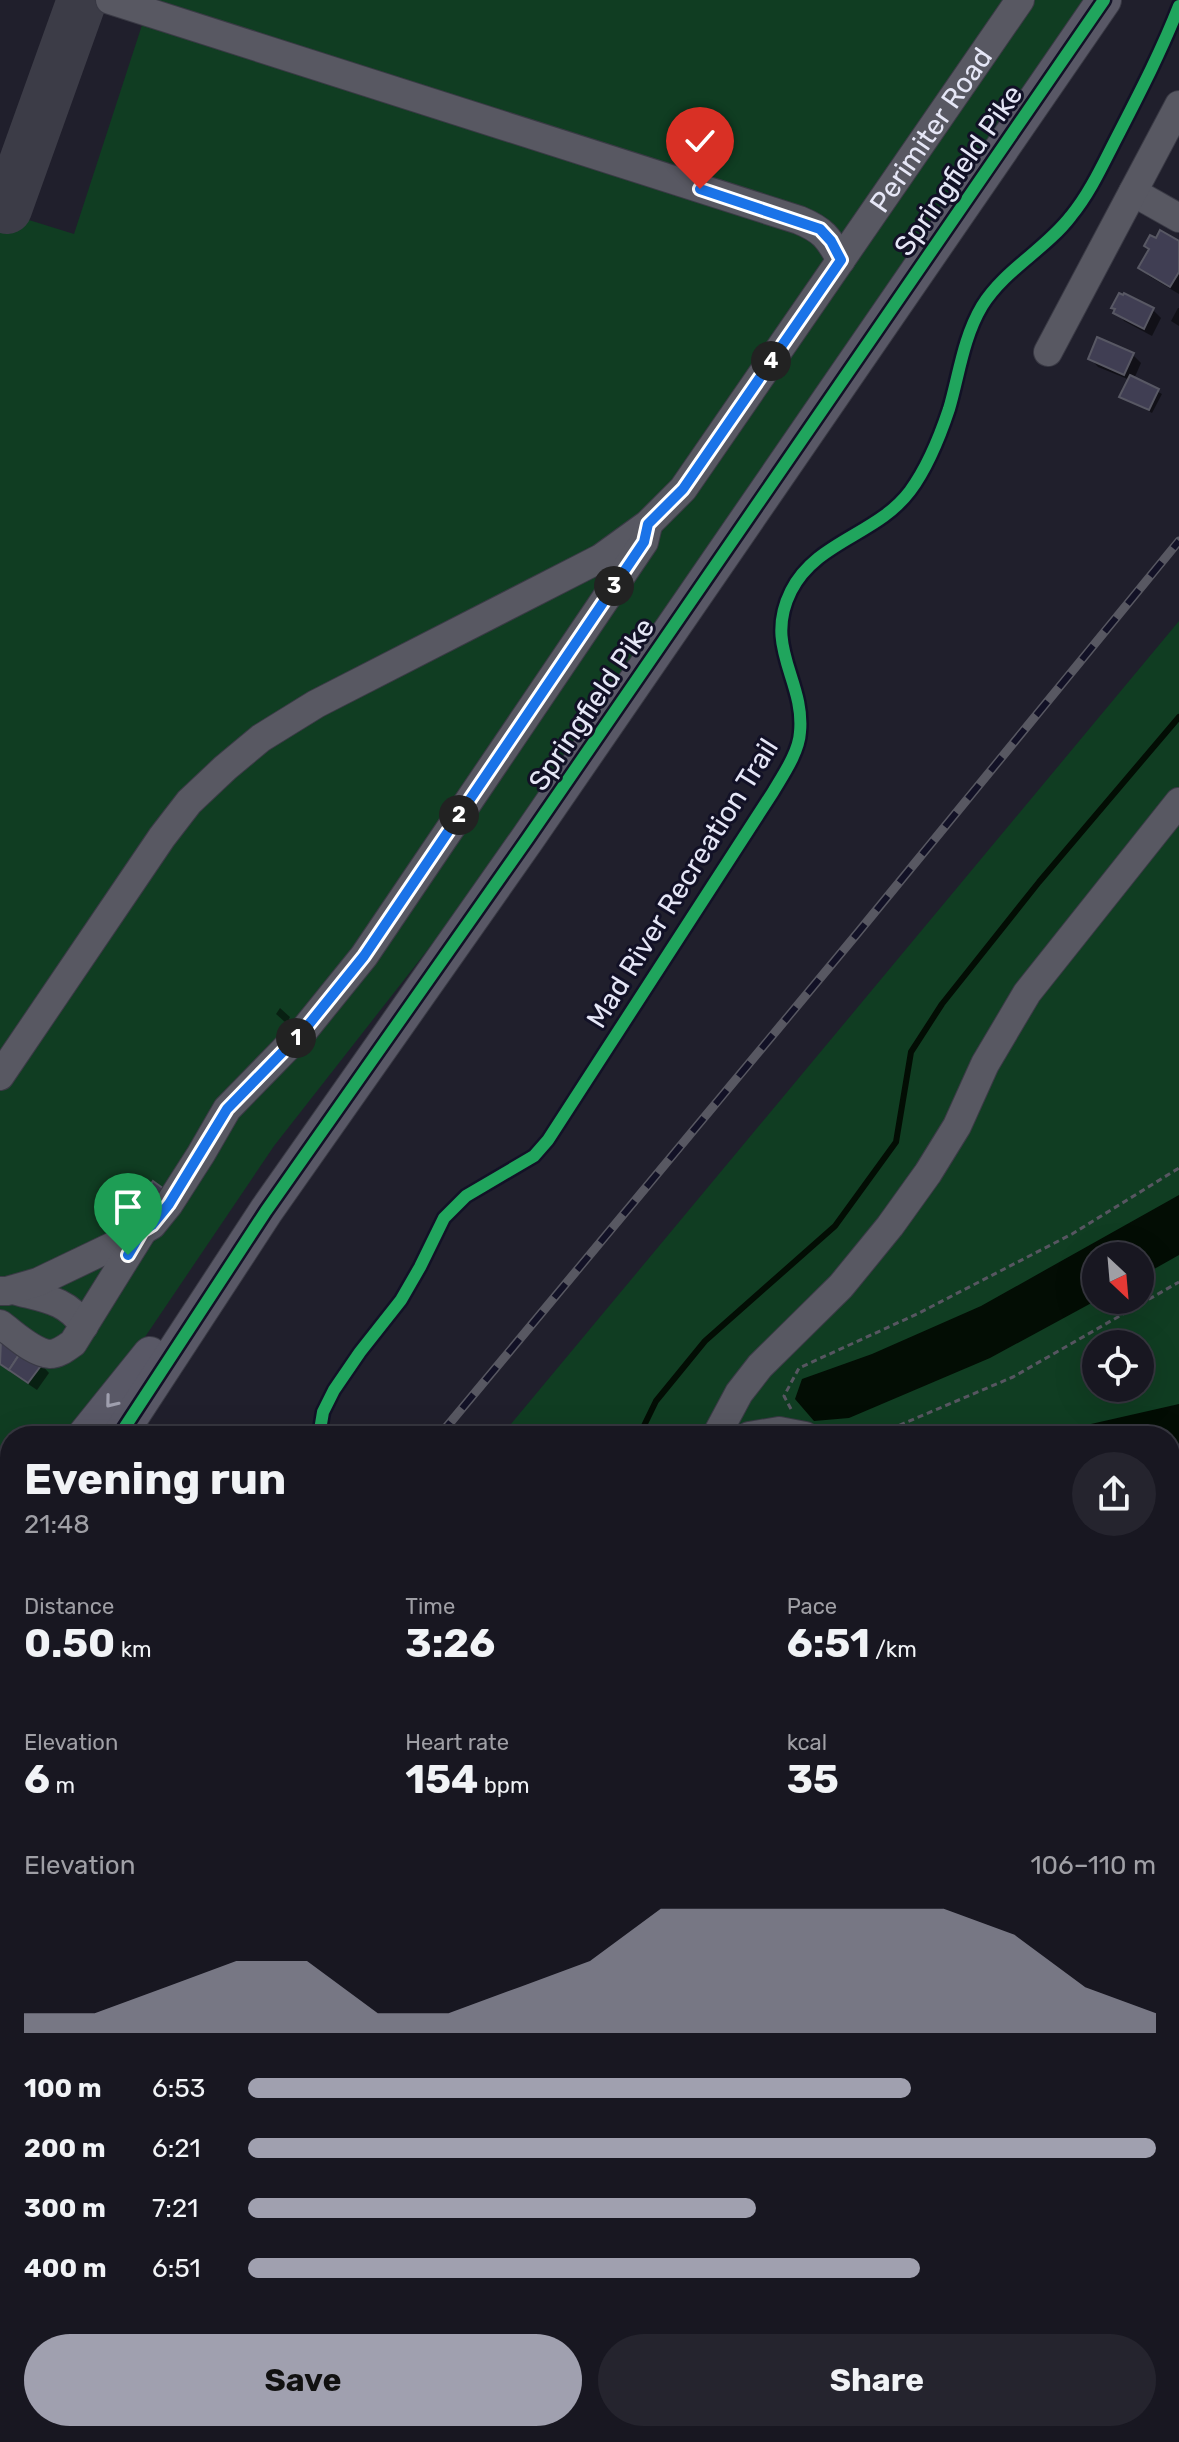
<!DOCTYPE html>
<meta charset="utf-8">
<style>
:root{--surface:#181721;--page:#25242e;--text:#f1f3f6;--muted:#9f9fa5;--line:#36363f;--accent:#a0a0af}
body{margin:0;font-family:Rubik,sans-serif;background:var(--page);color:var(--text);height:100vh;display:flex;flex-direction:column;font-size:30px;white-space:nowrap}
*{box-sizing:border-box;margin:0}
p{font-size:26px;color:var(--muted)}
.icon{flex:none;width:44px;height:44px;fill:none;stroke:currentColor;stroke-width:2;stroke-linecap:round;stroke-linejoin:round}
.map{position:relative;flex:1;overflow:hidden}
.panel{position:absolute;left:0px;top:1426px;width:1180px;height:1016px;display:flex;flex-direction:column;background:var(--surface);border-radius:32px 32px 0 0;box-shadow:0 8px 32px #0002,0 0 0 2px var(--line)}
.panel>*{flex:none}
.needle{width:52px;rotate:154deg}
.controls{position:absolute;left:1082px;top:1242px;display:grid;gap:16px}
.controls a{display:grid;place-items:center;width:72px;height:72px;border-radius:50%;background:var(--surface);box-shadow:0 8px 32px #0002,0 0 0 2px var(--line);font-size:40px}
.pin{position:absolute;display:grid;place-items:center;width:68px;height:68px;color:#fff;margin:-82px -34px;border-radius:50% 50% 50% 0;rotate:-45deg;box-shadow:0 0 8px #0007}
.pin .icon{rotate:45deg}
.km{position:absolute;width:40px;height:40px;margin:-20px;border-radius:50%;background:#222;color:#fff;font-size:22px;line-height:40px;text-align:center}
.round{display:grid;place-items:center;flex:none;width:84px;height:84px;border-radius:42px;background:var(--page)}
.summary{display:flex;align-items:center;justify-content:space-between;height:136px;padding:0 24px}
h1{font-size:44px;font-weight:700;line-height:60px}
.stats{display:grid;grid-template-columns:repeat(3,1fr);gap:12px;height:136px;padding:8px 24px}
.stats div{display:grid;align-content:center}
.stats b{font-size:40px;font-weight:700}
.stats small{font-size:22px;font-weight:400}
.stats p{font-size:22px}
.chart{height:224px;padding:16px 24px}
.chart p{display:flex;justify-content:space-between}
.chart svg{width:100%;height:144px;margin-top:8px;fill:var(--accent);opacity:.7}
.button{display:flex;gap:16px;margin-top:auto;padding:16px 24px}
.button a{flex:1;height:92px;border-radius:48px;background:var(--accent);color:#111;font-size:32px;font-weight:700;line-height:92px;text-align:center}
.button a+a{background:var(--page);color:var(--text)}
ul{padding:0 24px;list-style:none;font-size:26px}
li{display:grid;grid-template-columns:128px 96px 1fr;align-items:center;height:60px}
li i{height:20px;border-radius:10px;background:var(--accent)}
.map>svg:first-child{display:block}
.green{fill:#103d22;fill-rule:evenodd}
.water{fill:#030d04}
.shadow{fill:#0007}
.lines{fill:none;stroke-linecap:round;stroke-linejoin:round}
.stream{stroke:#030d04;stroke-width:6}
.river{stroke:#030d04;stroke-width:34}
.taxiway{stroke:#3c3c47;stroke-width:50}
.building{fill:#403e53;stroke:#585864;stroke-width:2}
.minor-casing{stroke:#3a3a45;stroke-width:30}
.major-casing{stroke:#3a3a45;stroke-width:36}
.path{stroke:#575661;stroke-width:3;stroke-dasharray:6 4;stroke-linecap:butt}
.minor{stroke:#585862;stroke-width:28}
.major{stroke:#595866;stroke-width:34}
.rail-casing{stroke:#585862;stroke-width:9}
.rail{stroke:#121126;stroke-width:6;stroke-dasharray:18;stroke-linecap:butt}
.cycleway-casing{stroke:#121126;stroke-width:17}
.cycleway{stroke:#20a55d;stroke-width:12}
.oneway{stroke:#9f9fae}
.route-casing{stroke:#fff;stroke-width:16}
.route{stroke:#1a73e8;stroke-width:10}
.labels{text-anchor:middle;stroke-width:6;stroke-linejoin:round;paint-order:stroke}
.street-label{font-size:28px;fill:#e5e6f6;stroke:#121126}
</style>
<div class="map">
<svg width="1179" height="2442" viewBox="0 0 1179 2442">
<rect width="100%" height="100%" fill="#201f2c"/>
<g class="green">
<polygon points="150,0 1010,0 844,240"/>
<polygon points="1031,0 1083,0 454,916 274,1146 145,1337 105,1386 71,1436 10,1436 10,1454 0,1450 0,1329 44,1359 224,1127 645,552"/>
<polygon points="142,25 821,241 826,263 698,454 620,536 261,727 0,1061 0,211 74,234"/>
<polygon points="633,549 361,952 157,1212 0,1284 0,1091 179,830 241,768 304,722"/>
<path d="M 1179,621 L 1179,2442 L 0,2442 L 0,2031 L 10,2019 L 10,2432 L 1170,2432 L 1170,1436 L 501,1436 ZM 1096,1256 L 1140,1256 L 1140,1300 L 1096,1300 ZM 1096,1344 L 1140,1344 L 1140,1388 L 1096,1388 Z"/>
<polygon points="133,1242 60,1346 0,1319 0,1295"/>
</g>
<g class="water">
<polygon points="1179,1195 1179,1255 1140,1277 1140,1256 1096,1256 1097,1300 990,1358 849,1418 814,1421 795,1399 802,1379 872,1354 981,1306"/>
<polygon points="1179,1404 1179,1444 1170,1446 1170,1436 1038,1436"/>
<polygon points="10,2184 10,2297 0,2307 0,2195"/>
</g>
<g class="shadow">
<polygon points="1179,243 1179,294 1149,276 1140,268 1151,250"/>
<polygon points="1113,307 1153,310 1161,318 1152,336 1124,321"/>
<polygon points="1178,308 1179,308 1179,326 1171,321"/>
<polygon points="1133,355 1141,363 1134,379 1162,394 1152,413 1122,396 1130,380 1098,367 1090,358"/>
<polygon points="280,1008 290,1017 289,1019 294,1025 287,1020 286,1023 276,1014"/>
<polygon points="2,1343 41,1364 49,1373 37,1390 0,1365"/>
</g>
<g class="lines">
<polyline class="stream" points="639,1436 656,1401 705,1341 835,1226 896,1142 911,1052 942,1004 1039,882 1179,717"/>
<g class="river">
<polyline points="1170,2321 1179,2319"/>
<polyline points="0,2425 10,2424"/>
</g>
<polyline class="taxiway" points="7,209 82,0"/>
</g>
<g class="building">
<polygon points="1160,230 1179,241 1179,272 1170,287 1138,268 1149,249 1144,246 1150,235 1156,238"/>
<polygon points="1119,293 1123,295 1124,293 1154,308 1144,329 1113,313 1115,309 1111,308"/>
<polygon points="1097,337 1134,353 1124,375 1088,359"/>
<polygon points="1130,375 1159,389 1149,410 1119,397"/>
<polygon points="153,1181 168,1192 156,1207 142,1196"/>
<polygon points="1,1340 20,1353 9,1370 0,1364"/>
<polygon points="23,1349 43,1363 28,1383 9,1370"/>
</g>
<g class="lines">
<defs>
<g id="minor">
<path d="M 110,0 L 799,220 C 823,230 828,237 841,260"/>
<polyline points="1133,192 1179,218"/>
<polyline points="1048,352 1179,105"/>
<path id="s1" d="M 0,1076 L 162,837 L 189,802 L 225,768 L 261,738 L 316,704 L 601,558 L 648,524 L 683,489 L 1020,0"/>
<path d="M 13,1290 C 41,1298 67,1299 84,1326"/>
<polyline points="0,1291 7,1291 38,1282 130,1238 152,1225 169,1204 201,1154 227,1109 305,1029 364,956 644,542 648,525"/>
<path d="M 0,1324 C 14,1334 33,1353 50,1354 C 59,1354 67,1347 73,1343 L 142,1232"/>
<polyline points="716,1436 739,1393 760,1366 841,1286 890,1226 928,1173 957,1126 985,1064 1027,993 1179,802"/>
<polyline points="749,1436 779,1431 805,1436"/>
<polyline points="0,1497 10,1504"/>
<polyline points="1170,1504 1179,1504"/>
<polyline points="0,1522 10,1529"/>
<polyline points="1170,1764 1179,1766"/>
<polyline points="1170,2077 1179,2076"/>
</g>
<g id="major">
<polyline points="84,1436 150,1354"/>
<polyline points="119,1436 266,1211 528,838 1104,0"/>
<polyline points="0,1473 10,1476"/>
<polyline points="0,1614 10,1600"/>
</g>
</defs>
<use href="#minor" class="minor-casing"/>
<use href="#major" class="major-casing"/>
<g class="path">
<polyline points="791,1409 784,1396 799,1368 917,1314 1072,1234 1179,1168"/>
<polyline points="861,1436 881,1433 1013,1377 1179,1282"/>
</g>
<use href="#minor" class="minor"/>
<use href="#major" class="major"/>
<defs>
<g id="rail">
<polyline points="439,1436 856,935 1179,541"/>
<polyline points="0,1970 10,1958"/>
</g>
</defs>
<use href="#rail" class="rail-casing"/>
<use href="#rail" class="rail"/>
<defs>
<g id="cycleway">
<polyline points="119,1436 266,1211 528,838 1104,0"/>
<path d="M 319,1436 L 323,1412 L 334,1390 L 360,1352 L 401,1300 L 420,1267 L 444,1218 L 466,1196 L 534,1156 L 548,1140 L 773,792 C 783,775 799,752 800,732 C 805,680 763,647 791,591 C 816,541 877,535 910,491 C 927,468 940,436 949,409 C 959,375 963,338 982,306 C 1005,269 1045,250 1071,216 C 1090,193 1103,164 1117,137 C 1139,94 1161,52 1179,6"/>
</g>
</defs>
<use href="#cycleway" class="cycleway-casing"/>
<use href="#cycleway" class="cycleway"/>
</g>
<defs><path id="oneway-chevron" d="M-2-3.5L2.5 0L-2 3.5" fill="none" stroke-width="1.6" stroke-linecap="round" stroke-linejoin="round" transform="scale(2)"/></defs>
<use class="oneway" href="#oneway-chevron" transform="translate(111 1402) rotate(129)"/>
<g class="lines">
<defs>
<polyline id="route" points="128,1255 142,1231 152,1225 169,1204 227,1109 305,1029 364,956 644,542 648,524 683,489 841,260 831,241 820,229 700,189"/>
</defs>
<use href="#route" class="route-casing"/>
<use href="#route" class="route"/>
</g>
<g class="labels">
<g class="street-label">
<text dy="10" stroke="none"><textPath href="#s1" startOffset="1358">Perimiter Road</textPath></text>
<text transform="translate(958 170) rotate(-55)" y="10">Springfield Pike</text>
<text transform="translate(591 704) rotate(-56)" y="10">Springfield Pike</text>
<text transform="translate(682 883) rotate(-58)" y="10">Mad River Recreation Trail</text>
</g>
</g>
</svg>
<div class="controls">
<a><svg class="needle" viewBox="-14 -14 28 28"><path d="M0-13l5 13h-10z" fill="#e53935"/><path d="M0 13l5-13h-10z" fill="#9f9fa5"/></svg></a>
<a><svg class="icon" aria-label="locate" viewBox="0 0 24 24"><circle cx="12" cy="12" r="6"/><path d="M12 2v4M12 18v4M2 12h4M18 12h4"/></svg></a>
</div>
<div class="pin" style="left:128px;top:1255px;background:#1e9e55"><svg class="icon" aria-label="arrive" viewBox="0 0 24 24"><path d="M6 21V4h12l-3 4 3 4H6"/></svg></div>
<div class="pin" style="left:700px;top:189px;background:#d93025"><svg class="icon" aria-label="check" viewBox="0 0 24 24"><path d="M5 12l5 5 9-10"/></svg></div>
<b class="km" style="left:296px;top:1038px">1</b>
<b class="km" style="left:459px;top:815px">2</b>
<b class="km" style="left:614px;top:586px">3</b>
<b class="km" style="left:771px;top:361px">4</b>
<section class="panel">
<div class="summary"><div><h1>Evening run</h1><p>21:48</p></div><a class="round"><svg class="icon" aria-label="share" viewBox="0 0 24 24"><path d="M12 15V3M7 8l5-5 5 5M5 13v7h14v-7"/></svg></a></div>
<div class="stats">
<div><p>Distance</p><b>0.50<small> km</small></b></div>
<div><p>Time</p><b>3:26</b></div>
<div><p>Pace</p><b>6:51<small> /km</small></b></div>
</div>
<div class="stats">
<div><p>Elevation</p><b>6<small> m</small></b></div>
<div><p>Heart rate</p><b>154<small> bpm</small></b></div>
<div><p>kcal</p><b>35</b></div>
</div>
<div class="chart"><p><span>Elevation</span>106–110 m</p>
<svg viewBox="0 0 160 44" preserveAspectRatio="none"><path d="M0 44V38L10 38L20 30L30 22L40 22L50 38L60 38L70 30L80 22L90 6L100 6L110 6L120 6L130 6L140 14L150 30L160 38V44z"/></svg>
</div>
<ul>
<li><b>100 m</b>6:53<i style="width:73%"></i></li>
<li><b>200 m</b>6:21<i style="width:100%"></i></li>
<li><b>300 m</b>7:21<i style="width:56%"></i></li>
<li><b>400 m</b>6:51<i style="width:74%"></i></li>
</ul>
<div class="button"><a>Save</a><a>Share</a></div>
</section>
</div>
